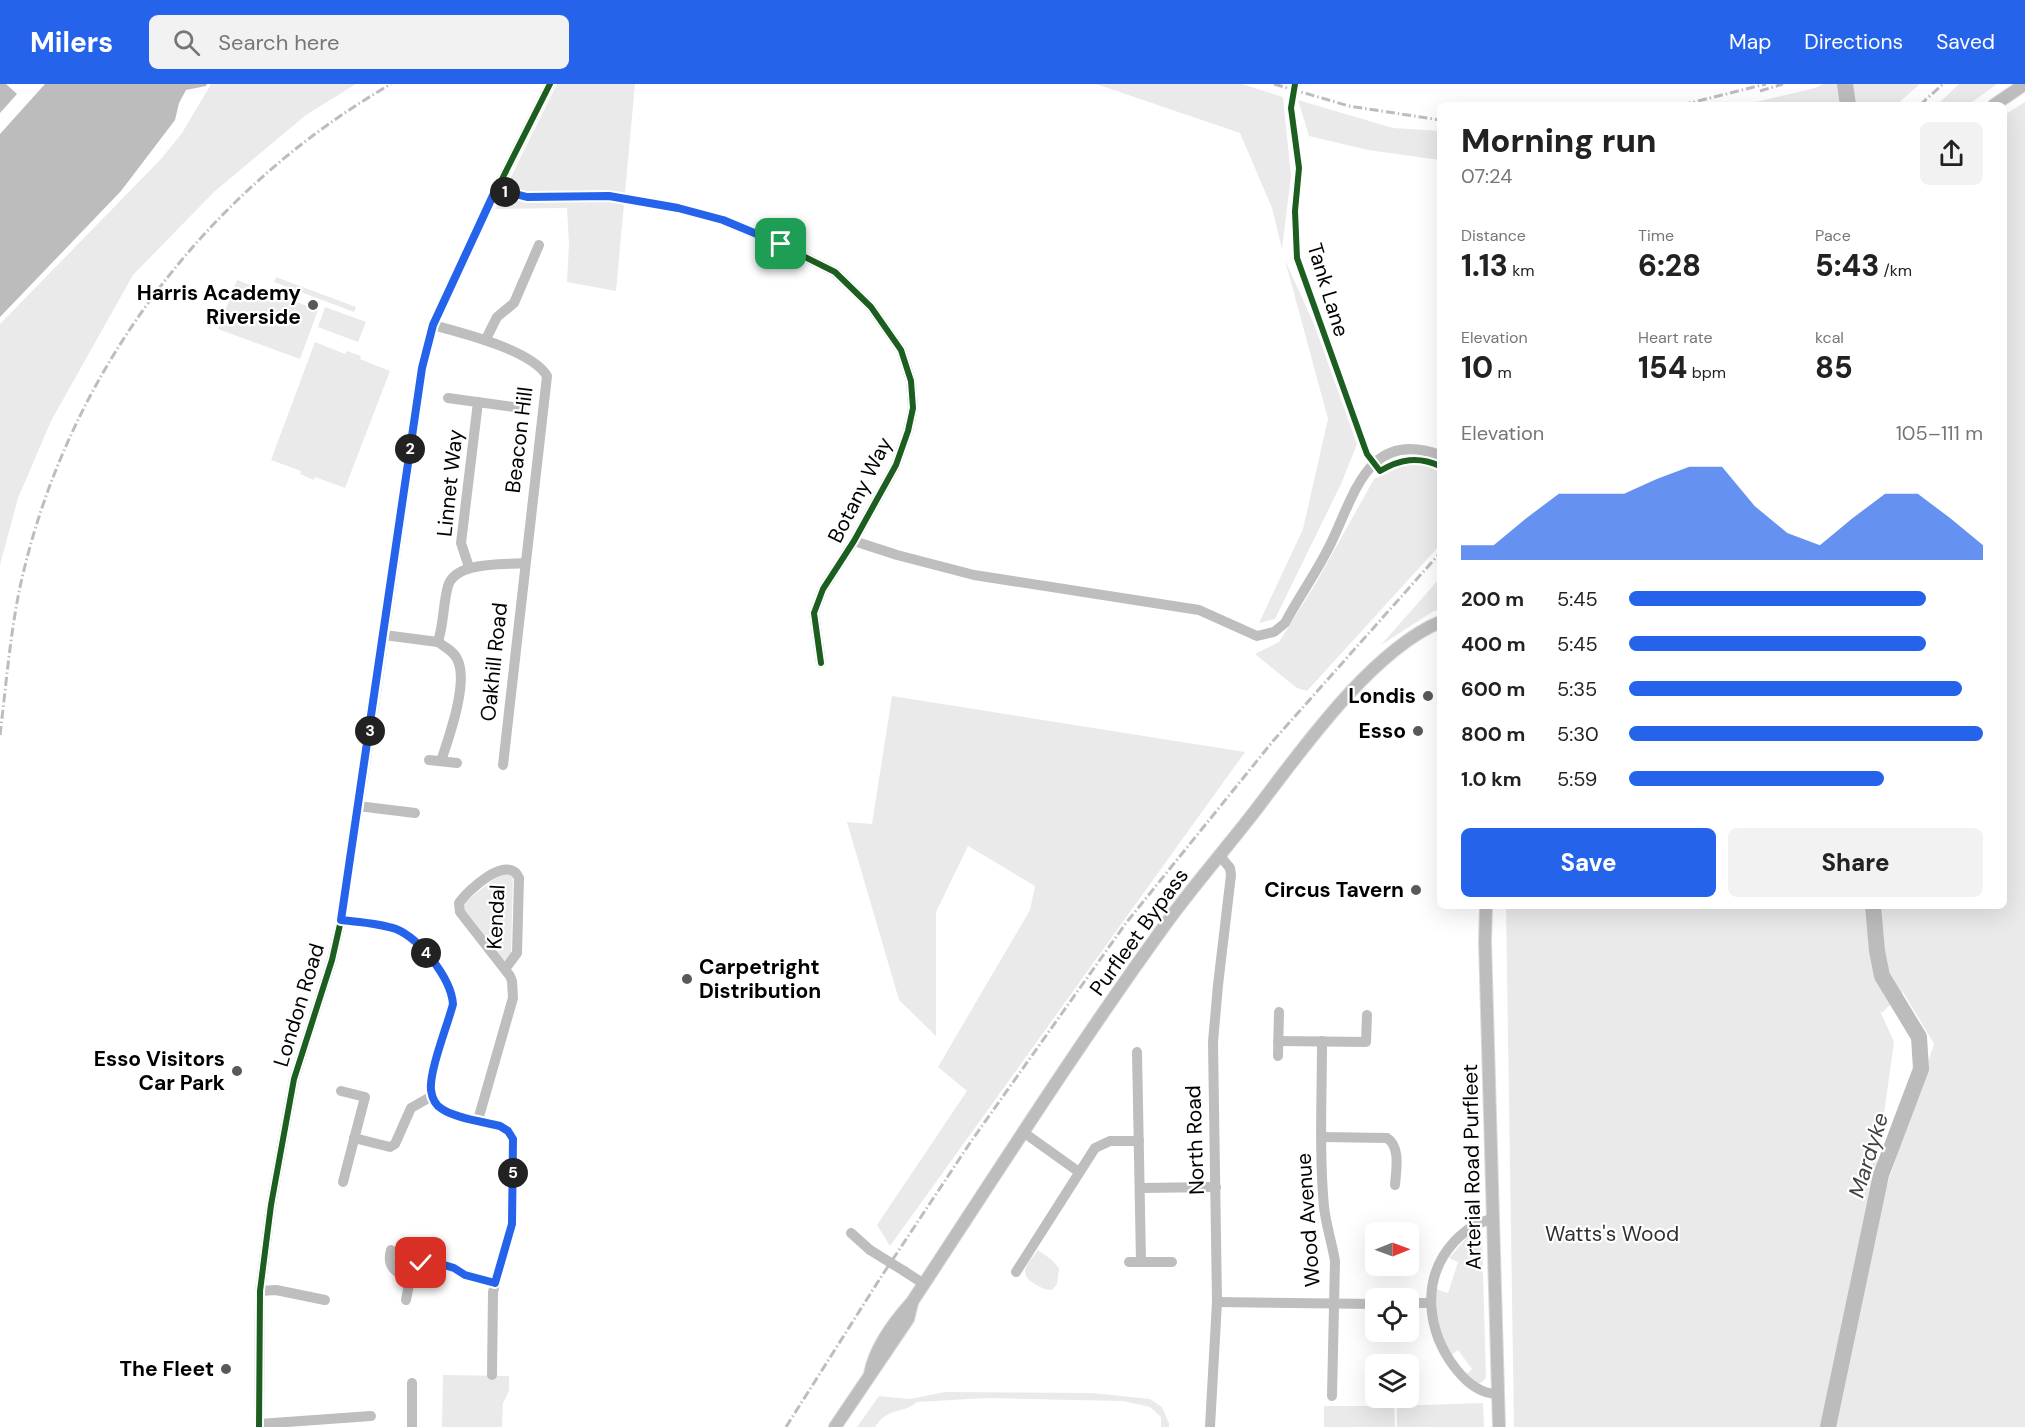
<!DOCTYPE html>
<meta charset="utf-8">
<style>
:root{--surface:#fff;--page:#f2f2f2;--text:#222;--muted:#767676;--accent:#2563eb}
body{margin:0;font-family:"DM Sans",sans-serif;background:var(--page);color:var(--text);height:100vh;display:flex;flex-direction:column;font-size:22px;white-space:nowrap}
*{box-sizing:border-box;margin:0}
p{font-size:20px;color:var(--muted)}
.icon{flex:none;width:33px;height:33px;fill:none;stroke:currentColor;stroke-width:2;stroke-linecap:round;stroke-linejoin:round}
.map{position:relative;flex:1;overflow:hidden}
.panel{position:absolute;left:1437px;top:18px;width:570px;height:807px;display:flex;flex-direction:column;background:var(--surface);border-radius:9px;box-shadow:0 6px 24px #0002}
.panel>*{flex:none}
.needle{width:39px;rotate:89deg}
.tools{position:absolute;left:1365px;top:1138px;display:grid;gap:12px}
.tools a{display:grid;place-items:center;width:54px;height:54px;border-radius:9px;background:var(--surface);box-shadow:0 6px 24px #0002;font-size:30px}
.pin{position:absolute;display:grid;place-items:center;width:51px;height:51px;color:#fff;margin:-26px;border-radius:12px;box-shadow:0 3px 9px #0006}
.km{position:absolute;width:30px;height:30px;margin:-15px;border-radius:50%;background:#222;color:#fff;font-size:16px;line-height:30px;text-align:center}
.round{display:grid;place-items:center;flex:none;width:63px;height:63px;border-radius:9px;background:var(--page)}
.headline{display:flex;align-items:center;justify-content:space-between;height:102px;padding:0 24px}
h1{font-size:33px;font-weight:800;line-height:45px}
.stats{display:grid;grid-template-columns:repeat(3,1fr);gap:9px;height:102px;padding:6px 24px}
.stats div{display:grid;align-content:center}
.stats b{font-size:30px;font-weight:800}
.stats small{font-size:16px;font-weight:400}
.stats p{font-size:16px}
.chart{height:168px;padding:12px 24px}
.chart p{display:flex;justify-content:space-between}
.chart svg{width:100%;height:108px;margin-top:6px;fill:var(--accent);opacity:.7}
.primary-button{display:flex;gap:12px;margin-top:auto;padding:12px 24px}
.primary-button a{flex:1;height:69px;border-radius:9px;background:var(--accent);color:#fff;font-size:24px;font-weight:800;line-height:69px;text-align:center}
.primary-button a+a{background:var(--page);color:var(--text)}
ul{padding:0 24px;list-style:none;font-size:20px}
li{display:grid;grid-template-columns:96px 72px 1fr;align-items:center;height:45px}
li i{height:15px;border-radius:8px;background:var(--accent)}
header{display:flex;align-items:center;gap:36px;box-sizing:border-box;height:84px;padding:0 30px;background:var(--accent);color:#fff}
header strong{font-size:28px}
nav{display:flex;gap:33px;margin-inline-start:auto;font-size:21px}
.search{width:420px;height:54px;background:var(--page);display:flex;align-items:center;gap:15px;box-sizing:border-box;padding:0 21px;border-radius:9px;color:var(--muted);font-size:22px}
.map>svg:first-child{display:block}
.green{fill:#eaeaea;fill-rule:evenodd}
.water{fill:#bcbcbc}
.pier{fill:#fff}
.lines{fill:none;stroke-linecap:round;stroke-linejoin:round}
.river{stroke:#bcbcbc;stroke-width:16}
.major-casing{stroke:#dbdbdb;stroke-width:14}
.minor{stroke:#bebebe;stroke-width:10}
.major{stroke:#bdbdbd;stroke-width:12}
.rail{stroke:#bdbdbd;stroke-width:3;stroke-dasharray:9 3 1.5 3;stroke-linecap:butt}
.minor-bridge{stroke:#bebebe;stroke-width:10}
.cycleway-casing{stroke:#fff;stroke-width:10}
.cycleway{stroke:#1b5e20;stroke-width:6}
.route-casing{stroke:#fff;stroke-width:12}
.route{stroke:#2563eb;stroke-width:8}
.poi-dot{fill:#595959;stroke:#fff;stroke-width:2}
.labels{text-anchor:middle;stroke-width:4.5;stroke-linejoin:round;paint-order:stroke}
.street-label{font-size:21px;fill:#000;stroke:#fff}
.poi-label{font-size:21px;font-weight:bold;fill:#000;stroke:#fff;text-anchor:end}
.park-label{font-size:21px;fill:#303030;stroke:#fff}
.water-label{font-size:22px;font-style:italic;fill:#414141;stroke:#fff}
</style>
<header>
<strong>Milers</strong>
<div class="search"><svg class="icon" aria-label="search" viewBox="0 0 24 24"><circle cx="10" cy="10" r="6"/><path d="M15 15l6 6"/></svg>Search here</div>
<nav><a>Map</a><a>Directions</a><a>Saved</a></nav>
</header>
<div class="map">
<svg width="2025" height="1343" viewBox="0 0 2025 1343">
<rect width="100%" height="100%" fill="#fff"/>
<g class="green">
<polygon points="211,0 356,0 306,31 214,108 133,191 51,337 18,414 0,481 0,240 161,75 182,49"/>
<polygon points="557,0 635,0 616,207 567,198 569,160 567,124 495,125"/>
<polygon points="1096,0 1242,0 1283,13 1291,92 1282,165 1272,124 1240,49"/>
<polygon points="1823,0 1920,0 1896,21 1743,21 1815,4"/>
<polygon points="1959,0 1997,0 1968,21 1937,21"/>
<polygon points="1298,16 1393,44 1440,47 1440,76 1368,66 1309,52"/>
<path d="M 2025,18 L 2025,1343 L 1514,1343 L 1506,822 L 2004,822 L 2004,31 ZM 1903,908 L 1934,960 L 1885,1107 L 1873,1108 L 1894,958 L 1881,929 L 1877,929 L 1883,928 Z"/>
<polygon points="1285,176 1314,240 1357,360 1341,400 1275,535 1259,539 1303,445 1328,335"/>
<polygon points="276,193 356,223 354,228 274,198"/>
<polygon points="237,196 318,226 300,275 218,245"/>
<polygon points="325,223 366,238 358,258 318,243"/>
<polygon points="315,258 345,270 347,267 361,272 360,275 390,287 345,404 315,393 314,396 300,390 301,387 271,376"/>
<polygon points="1414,377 1440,388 1440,461 1307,607 1297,604 1255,570 1279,558 1316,499 1374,395"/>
<polygon points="1440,494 1440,525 1432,528 1381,561"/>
<polygon points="892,612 1245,668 890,1162 877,1141 967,1007 938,983 1030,826 1035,802 968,762 936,828 936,952 899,916 847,738 872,740"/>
<polygon points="506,788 513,792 511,873 504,876 465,826 464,819 500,790"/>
<polygon points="1477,1147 1482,1151 1486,1294 1481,1299 1475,1299 1466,1291 1472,1285 1458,1266 1449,1273 1437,1247 1436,1205 1448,1209 1458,1178 1449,1174 1469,1151"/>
<path d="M 1038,1166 L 1052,1176 L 1059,1184 L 1057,1200 L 1052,1206 C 1044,1206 1040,1203 1033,1199 C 1017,1188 1029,1179 1038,1166 Z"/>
<polygon points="443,1291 509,1292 509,1307 503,1319 502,1343 442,1343"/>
<path d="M 945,1308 L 1092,1309 L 1150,1315 L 1162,1323 L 1169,1339 L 1169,1343 L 1161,1343 L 1161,1333 L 1150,1323 L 1123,1317 L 987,1314 L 917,1318 C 902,1331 889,1322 875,1343 L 857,1343 L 879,1312 L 910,1315 Z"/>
<polygon points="1483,1319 1484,1343 1397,1343 1397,1322"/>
<polygon points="1324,1322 1394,1322 1395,1343 1324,1343"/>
</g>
<polygon class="water" points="0,0 207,0 206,2 186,6 179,19 175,36 121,107 0,233"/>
<polygon class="pier" points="6,0 45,0 0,50 0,29 17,10"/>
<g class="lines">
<g class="river">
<polyline points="1845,0 1848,21"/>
<polyline points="1828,1343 1881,1091 1921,985 1919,953 1882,892 1877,867 1873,822"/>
</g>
<defs>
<g id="major">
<polyline points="1994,21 2025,0"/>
<polyline points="1486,822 1485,858 1499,1343"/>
<path d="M 870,1290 C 875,1263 894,1238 912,1218 C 995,1092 1076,964 1165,841 C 1193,802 1225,766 1255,727 C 1300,668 1371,567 1440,538"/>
<polyline points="835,1343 908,1235 912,1219"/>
</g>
</defs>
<use href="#major" class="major-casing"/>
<g class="minor">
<polyline points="497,105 527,113 609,112 678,124 724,136 781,161 835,188 871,223 901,266 911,297 913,324 908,347 896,381 854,457 823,505 814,529 821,579"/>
<path d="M 433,241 C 462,249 532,266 547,292 L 503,681"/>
<polyline points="486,255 497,233 514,219 539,161"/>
<polyline points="448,314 521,324"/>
<path d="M 854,457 L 897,471 L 974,491 L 1199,526 L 1257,552 L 1274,548 L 1285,539 C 1299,513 1316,489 1329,463 C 1354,414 1366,344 1440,371"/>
<polyline points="469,483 461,459 478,318"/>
<path d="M 384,551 L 438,558 C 444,538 443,520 448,502 C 455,477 503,481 524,479"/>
<path d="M 438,558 C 445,563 455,568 458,577 C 468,600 449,653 441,677"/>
<polyline points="429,676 457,679"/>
<polyline points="358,722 415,729"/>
<path d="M 341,836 C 358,838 379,839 396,845 C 420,855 451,894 453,920 C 448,941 429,987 431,1006 C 432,1014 435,1021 442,1025 C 455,1034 484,1038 500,1042 L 508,1047 L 513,1055 L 512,1140 L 493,1208 L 492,1291"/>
<polyline points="1278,957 1366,958 1367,931"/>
<path d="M 1322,957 C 1322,1012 1319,1068 1324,1123 C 1326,1141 1332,1159 1335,1177 L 1332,1312"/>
<polyline points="1137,968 1141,1178"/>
<polyline points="1278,972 1279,928"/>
<polyline points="341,1007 365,1013 343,1098"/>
<path d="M 478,1036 L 513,914 L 512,897 L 510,892 L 460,828 L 459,819 C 468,806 508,769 519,794 L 517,869 L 505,885"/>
<polyline points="1023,1048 1079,1088"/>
<path d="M 1322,1053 L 1387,1054 C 1401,1063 1396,1087 1395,1101"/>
<polyline points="354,1054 390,1063 395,1060 411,1024 432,1012"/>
<polyline points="1140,1104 1216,1103"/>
<path d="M 1493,1135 C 1477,1138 1465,1146 1454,1158 C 1420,1195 1427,1248 1456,1285 C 1467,1299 1481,1310 1498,1310"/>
<polyline points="851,1149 870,1166"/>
<path d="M 391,1166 C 386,1183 396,1189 410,1195"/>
<polyline points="1129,1178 1172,1178"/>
<polyline points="904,1187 924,1200"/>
<polyline points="1016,1188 1095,1064 1110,1057 1139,1057"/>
<polyline points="260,1207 276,1206 325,1216"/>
<polyline points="406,1216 410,1195 421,1179 431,1177 454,1184 465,1191 495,1199"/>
<polyline points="1217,1218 1376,1220"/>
<polyline points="1408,1219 1431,1219"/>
<polyline points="259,1340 371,1332"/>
<polyline points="259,1343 260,1207 271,1121 294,995 332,876 341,836 373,630 422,284 433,241 497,105 550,0"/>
<polyline points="412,1343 412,1299"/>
<polyline points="1210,1343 1217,1218 1213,958 1218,901 1231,791 1230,784 1220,772"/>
</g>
<use href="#major" class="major"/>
<g class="rail">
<polyline points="1274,0 1349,22 1440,36"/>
<polyline points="1760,7 1783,0"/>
<polyline points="1682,21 1766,0"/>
<polyline points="1920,21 1943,0"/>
<path d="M 0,651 C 6,602 10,551 20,503 C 66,292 204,108 391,0"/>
<polyline points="786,1343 881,1193 972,1056 1126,839 1273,657 1440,469"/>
</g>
<polyline class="minor-bridge" points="870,1166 904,1187"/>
<defs>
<g id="cycleway">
<path d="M 1295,0 L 1291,24 L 1299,84 L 1295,127 L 1297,174 L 1363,359 L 1367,370 L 1380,387 C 1400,375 1418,372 1440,382"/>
<polyline points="497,105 527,113 609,112 678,124 724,136 781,161 835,188 871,223 901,266 911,297 913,324 908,347 896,381 854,457 823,505 814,529 821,579"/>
<polyline points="259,1343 260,1207 271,1121 294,995 332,876 341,836 373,630 422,284 433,241 497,105 550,0"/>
</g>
</defs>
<use href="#cycleway" class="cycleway-casing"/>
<use href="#cycleway" class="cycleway"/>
</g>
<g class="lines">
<defs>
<path id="route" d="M 421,1179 L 431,1177 L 454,1184 L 465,1191 L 495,1199 L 512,1140 L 513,1055 L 508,1047 L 500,1042 C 484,1038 455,1034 442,1025 C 435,1021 432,1014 431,1006 C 429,987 448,940 453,920 C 451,894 420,855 396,845 C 379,839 358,838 341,836 L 422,284 L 433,241 L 496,105 L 527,113 L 609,112 L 678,124 L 723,136 L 781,160"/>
</defs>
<use href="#route" class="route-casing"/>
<use href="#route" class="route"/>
</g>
<g class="poi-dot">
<circle cx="313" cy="221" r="6"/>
<circle cx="1428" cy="612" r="6"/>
<circle cx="1418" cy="647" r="6"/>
<circle cx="1416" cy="806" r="6"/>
<circle cx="687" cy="895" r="6"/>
<circle cx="237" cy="987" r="6"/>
<circle cx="226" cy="1285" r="6"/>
</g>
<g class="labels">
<g class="street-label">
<text transform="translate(1328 206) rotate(73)" y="7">Tank Lane</text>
<text transform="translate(519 356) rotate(-83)" y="7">Beacon Hill</text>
<text transform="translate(450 399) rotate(-84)" y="7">Linnet Way</text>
<text transform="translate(860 406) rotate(-63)" y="7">Botany Way</text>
<text transform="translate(494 578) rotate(-84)" y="7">Oakhill Road</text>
<text transform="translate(496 833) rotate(-87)" y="7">Kendal</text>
<text transform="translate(1139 848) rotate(-54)" y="7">Purfleet Bypass</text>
<text transform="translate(299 921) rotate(-73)" y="7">London Road</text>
<text transform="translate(1195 1056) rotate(-92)" y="7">North Road</text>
<text transform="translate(1472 1083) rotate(-91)" y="7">Arterial Road Purfleet</text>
<text transform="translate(1308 1136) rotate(-94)" y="7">Wood Avenue</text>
</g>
<g class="poi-label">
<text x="301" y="216">Harris Academy<tspan x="301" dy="24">Riverside</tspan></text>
<text x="1416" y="619">Londis</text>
<text x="1406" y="654">Esso</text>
<text x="1404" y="813">Circus Tavern</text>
<text x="699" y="890" text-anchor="start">Carpetright<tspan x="699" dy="24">Distribution</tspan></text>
<text x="225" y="982">Esso Visitors<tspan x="225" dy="24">Car Park</tspan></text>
<text x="214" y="1292">The Fleet</text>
</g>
<g class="park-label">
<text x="1612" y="1157">Watts's Wood</text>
</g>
<g class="water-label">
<text transform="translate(1868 1071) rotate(-73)" y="8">Mardyke</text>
</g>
</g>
</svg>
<div class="tools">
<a><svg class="needle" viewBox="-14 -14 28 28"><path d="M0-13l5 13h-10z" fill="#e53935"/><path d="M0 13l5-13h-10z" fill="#767676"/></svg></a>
<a><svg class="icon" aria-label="locate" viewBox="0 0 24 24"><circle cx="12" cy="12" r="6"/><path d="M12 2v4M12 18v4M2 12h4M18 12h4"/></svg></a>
<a><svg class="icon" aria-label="layers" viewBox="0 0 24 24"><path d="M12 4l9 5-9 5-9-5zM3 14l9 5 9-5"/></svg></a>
</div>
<div class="pin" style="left:781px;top:160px;background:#1e9e55"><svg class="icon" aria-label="arrive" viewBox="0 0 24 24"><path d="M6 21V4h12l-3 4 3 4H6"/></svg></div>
<div class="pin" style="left:421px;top:1179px;background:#d93025"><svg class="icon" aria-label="check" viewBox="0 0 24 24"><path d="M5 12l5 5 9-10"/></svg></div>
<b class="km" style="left:505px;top:108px">1</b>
<b class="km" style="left:410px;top:365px">2</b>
<b class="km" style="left:370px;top:647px">3</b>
<b class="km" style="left:426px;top:869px">4</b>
<b class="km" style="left:513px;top:1089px">5</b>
<section class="panel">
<div class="headline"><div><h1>Morning run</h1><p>07:24</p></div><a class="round"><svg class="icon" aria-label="share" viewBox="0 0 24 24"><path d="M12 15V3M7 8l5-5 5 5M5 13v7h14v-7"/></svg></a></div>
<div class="stats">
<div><p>Distance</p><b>1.13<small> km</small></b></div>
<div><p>Time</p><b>6:28</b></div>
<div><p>Pace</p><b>5:43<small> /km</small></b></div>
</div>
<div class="stats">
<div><p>Elevation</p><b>10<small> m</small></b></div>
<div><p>Heart rate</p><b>154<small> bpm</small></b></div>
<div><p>kcal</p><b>85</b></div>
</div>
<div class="chart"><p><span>Elevation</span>105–111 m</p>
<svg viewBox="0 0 160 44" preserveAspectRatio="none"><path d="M0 44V38L10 38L20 27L30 17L40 17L50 17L60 11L70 6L80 6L90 22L100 33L110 38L120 27L130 17L140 17L150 27L160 38V44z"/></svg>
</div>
<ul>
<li><b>200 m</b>5:45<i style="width:84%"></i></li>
<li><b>400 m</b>5:45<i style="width:84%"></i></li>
<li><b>600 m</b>5:35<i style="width:94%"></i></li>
<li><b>800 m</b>5:30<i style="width:100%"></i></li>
<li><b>1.0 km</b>5:59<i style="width:72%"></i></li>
</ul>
<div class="primary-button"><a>Save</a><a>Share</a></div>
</section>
</div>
